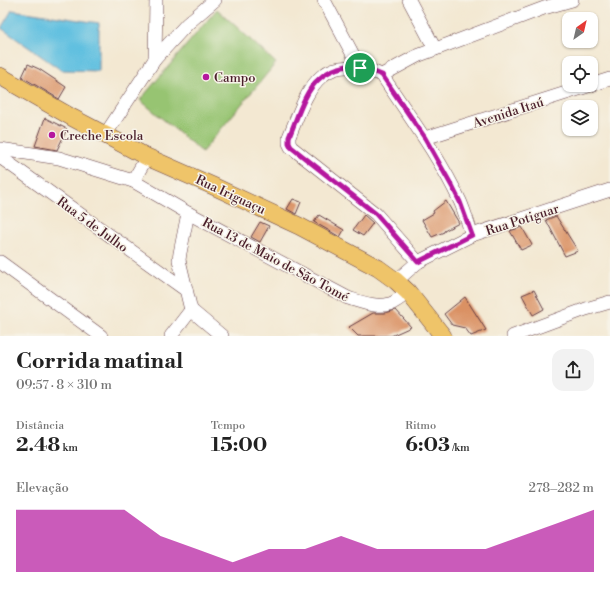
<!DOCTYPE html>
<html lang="pt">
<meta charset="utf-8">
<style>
:root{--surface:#fff;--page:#f2f2f2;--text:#222;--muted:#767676;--accent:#b5179e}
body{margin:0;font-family:"Libre Bodoni",serif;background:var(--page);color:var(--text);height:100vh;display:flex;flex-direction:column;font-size:15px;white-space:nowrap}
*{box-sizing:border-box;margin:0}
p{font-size:13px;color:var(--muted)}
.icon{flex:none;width:22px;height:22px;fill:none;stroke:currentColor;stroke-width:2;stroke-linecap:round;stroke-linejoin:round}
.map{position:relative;height:336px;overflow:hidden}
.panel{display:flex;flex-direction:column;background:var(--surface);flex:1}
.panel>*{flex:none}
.needle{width:26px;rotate:34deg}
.buttons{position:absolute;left:562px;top:12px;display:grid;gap:8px}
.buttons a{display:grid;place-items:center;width:36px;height:36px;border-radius:8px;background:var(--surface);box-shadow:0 1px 3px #0004;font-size:20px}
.pin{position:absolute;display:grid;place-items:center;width:34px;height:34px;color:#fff;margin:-17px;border:2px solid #fff;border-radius:50%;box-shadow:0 1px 4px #0007}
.round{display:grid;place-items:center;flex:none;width:42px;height:42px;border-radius:12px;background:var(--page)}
.headline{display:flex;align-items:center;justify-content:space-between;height:68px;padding:0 16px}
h1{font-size:22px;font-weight:800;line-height:30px}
.metrics{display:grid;grid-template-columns:repeat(3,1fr);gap:6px;height:68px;padding:4px 16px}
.metrics div{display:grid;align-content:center}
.metrics b{font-size:20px;font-weight:800}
.metrics small{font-size:11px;font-weight:400}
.metrics p{font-size:11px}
.chart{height:112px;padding:8px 16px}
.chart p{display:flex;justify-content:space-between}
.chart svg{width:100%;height:72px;margin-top:4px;fill:var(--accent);opacity:.7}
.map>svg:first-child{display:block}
.green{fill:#97c472;stroke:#70724e}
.water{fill:#61c0e0;stroke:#567086}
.building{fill:#da9163}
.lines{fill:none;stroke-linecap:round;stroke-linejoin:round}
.minor-casing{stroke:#633d44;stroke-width:14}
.major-casing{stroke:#633d44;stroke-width:18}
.minor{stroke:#fff;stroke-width:13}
.major{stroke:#efc469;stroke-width:17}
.route-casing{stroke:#fff;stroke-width:8}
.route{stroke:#b5179e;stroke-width:5}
.poi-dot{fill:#b5179e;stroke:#f7f3e8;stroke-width:1.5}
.labels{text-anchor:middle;stroke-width:3;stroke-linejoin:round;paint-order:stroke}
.poi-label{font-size:13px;fill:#4a1f2b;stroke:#f7f3e8;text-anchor:start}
.street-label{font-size:13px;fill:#4a1f2b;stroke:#f7f3e8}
</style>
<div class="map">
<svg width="610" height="336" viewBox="0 0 610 336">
<rect width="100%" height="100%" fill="#f7f3e8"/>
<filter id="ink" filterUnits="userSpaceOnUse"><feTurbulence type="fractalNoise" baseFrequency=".025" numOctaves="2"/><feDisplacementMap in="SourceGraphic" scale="8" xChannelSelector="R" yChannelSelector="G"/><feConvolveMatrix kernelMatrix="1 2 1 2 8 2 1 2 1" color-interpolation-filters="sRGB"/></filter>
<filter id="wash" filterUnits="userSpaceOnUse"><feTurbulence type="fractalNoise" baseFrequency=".012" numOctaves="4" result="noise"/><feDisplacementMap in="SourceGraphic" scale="16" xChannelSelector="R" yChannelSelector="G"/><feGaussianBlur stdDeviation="0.9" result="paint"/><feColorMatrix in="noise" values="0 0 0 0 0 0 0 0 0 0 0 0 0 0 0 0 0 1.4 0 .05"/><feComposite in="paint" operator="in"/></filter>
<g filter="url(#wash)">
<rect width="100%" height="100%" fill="#f3e8d2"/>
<polygon class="green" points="217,9 276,63 202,152 140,100"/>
<polygon class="water" points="12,10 99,23 99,71 61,70 1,28"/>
<g id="blocks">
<g class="building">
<polygon points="28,64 39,69 66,87 59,99 22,77"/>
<polygon points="45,118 67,129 57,150 35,146"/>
<polygon points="293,199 301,202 296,214 287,209"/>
<polygon points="446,201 459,223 444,231 444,232 432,237 422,220 434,213 433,211"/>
<polygon points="319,215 344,230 340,237 314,222"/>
<polygon points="364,215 373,223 363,236 353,230"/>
<polygon points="556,216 578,251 565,256 546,220"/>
<polygon points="260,222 269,226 260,242 251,237"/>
<polygon points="522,227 532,245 521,250 510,231"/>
<polygon points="534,290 544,309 533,315 522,295"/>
<polygon points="465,297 486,330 471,336 465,328 452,325 444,314"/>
<polygon points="396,310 411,327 391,336 358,336 349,327 373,313 385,313"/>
</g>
</g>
</g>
<g filter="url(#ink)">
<use href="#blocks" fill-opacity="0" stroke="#633d44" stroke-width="1"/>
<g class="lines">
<defs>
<g id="minor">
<polyline points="324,0 360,68"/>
<polyline points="409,0 435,49"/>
<polyline points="155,59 156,0"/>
<path d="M 382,75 C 409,116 439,156 460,201 C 465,212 468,224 472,235"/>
<polyline points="105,135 155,59 187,24 215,0"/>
<polyline points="425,138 610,79"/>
<polyline points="0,149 59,158 133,181 147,157"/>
<polyline points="0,157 186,290"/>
<path d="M 133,181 L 188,213 L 348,298 C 361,302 376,308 390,304 C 396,302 403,296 408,292"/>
<polyline points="188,213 180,253 179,260 191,310"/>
<polyline points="0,262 101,336"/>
<path d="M 418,262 L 376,214 L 291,147 L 289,143 L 289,137 C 309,88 319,50 382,75 L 417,56 L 544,8 L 572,0"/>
<polyline points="396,281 418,262 472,235 610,190"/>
<polyline points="191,310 222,336"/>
<polyline points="171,336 191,310"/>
<polyline points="513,336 586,309 610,302"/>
</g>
<polyline id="major" points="0,76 73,118 147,157 213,186 299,226 378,268 396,281 408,292 443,336"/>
</defs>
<use href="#minor" class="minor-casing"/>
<use href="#major" class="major-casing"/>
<use href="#minor" class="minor"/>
<use href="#major" class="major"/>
</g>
</g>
<g class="lines" filter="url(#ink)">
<defs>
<path id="route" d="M 347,66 L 369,70 L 382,75 L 425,138 L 453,188 L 460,202 L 472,235 L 418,262 L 376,214 L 291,147 L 289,143 L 289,137 C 296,121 305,90 319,79 C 326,72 337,68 347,66 Z"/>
</defs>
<use href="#route" class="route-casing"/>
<use href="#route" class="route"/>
</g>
<g class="poi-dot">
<circle cx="206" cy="77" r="4"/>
<circle cx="52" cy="135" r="4"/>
</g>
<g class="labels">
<g class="poi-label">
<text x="214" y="82">Campo</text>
<text x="60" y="140">Creche Escola</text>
</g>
<g class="street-label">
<text transform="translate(508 112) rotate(-18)" y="5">Avenida Itaú</text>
<text transform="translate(231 194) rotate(25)" y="5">Rua Iriguaçu</text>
<text transform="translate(522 219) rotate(-18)" y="5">Rua Potiguar</text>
<text transform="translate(93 224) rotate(36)" y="5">Rua 5 de Julho</text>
<text transform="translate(276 259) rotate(28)" y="5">Rua 13 de Maio de São Tomé</text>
</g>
</g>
</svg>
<div class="buttons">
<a><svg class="needle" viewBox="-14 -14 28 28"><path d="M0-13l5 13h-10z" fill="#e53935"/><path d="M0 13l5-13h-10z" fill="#767676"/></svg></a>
<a><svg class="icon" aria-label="locate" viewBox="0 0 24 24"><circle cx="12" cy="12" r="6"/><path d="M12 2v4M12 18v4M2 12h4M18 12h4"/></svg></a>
<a><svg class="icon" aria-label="layers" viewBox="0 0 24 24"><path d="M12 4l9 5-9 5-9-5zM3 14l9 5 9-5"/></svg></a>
</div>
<div class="pin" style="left:360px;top:68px;background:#1e9e55"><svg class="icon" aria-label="arrive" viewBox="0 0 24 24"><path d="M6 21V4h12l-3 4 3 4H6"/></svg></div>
</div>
<section class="panel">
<div class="headline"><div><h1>Corrida matinal</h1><p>09:57 · 8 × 310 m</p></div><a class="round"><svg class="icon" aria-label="share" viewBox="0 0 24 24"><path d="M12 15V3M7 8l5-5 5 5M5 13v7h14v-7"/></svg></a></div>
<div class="metrics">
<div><p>Distância</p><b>2.48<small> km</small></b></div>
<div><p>Tempo</p><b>15:00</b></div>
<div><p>Ritmo</p><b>6:03<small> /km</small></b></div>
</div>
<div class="chart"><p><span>Elevação</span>278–282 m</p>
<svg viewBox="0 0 160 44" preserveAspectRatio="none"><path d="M0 44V6L10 6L20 6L30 6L40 22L50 30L60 38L70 30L80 30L90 22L100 30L110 30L120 30L130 30L140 22L150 14L160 6V44z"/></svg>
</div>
</section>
